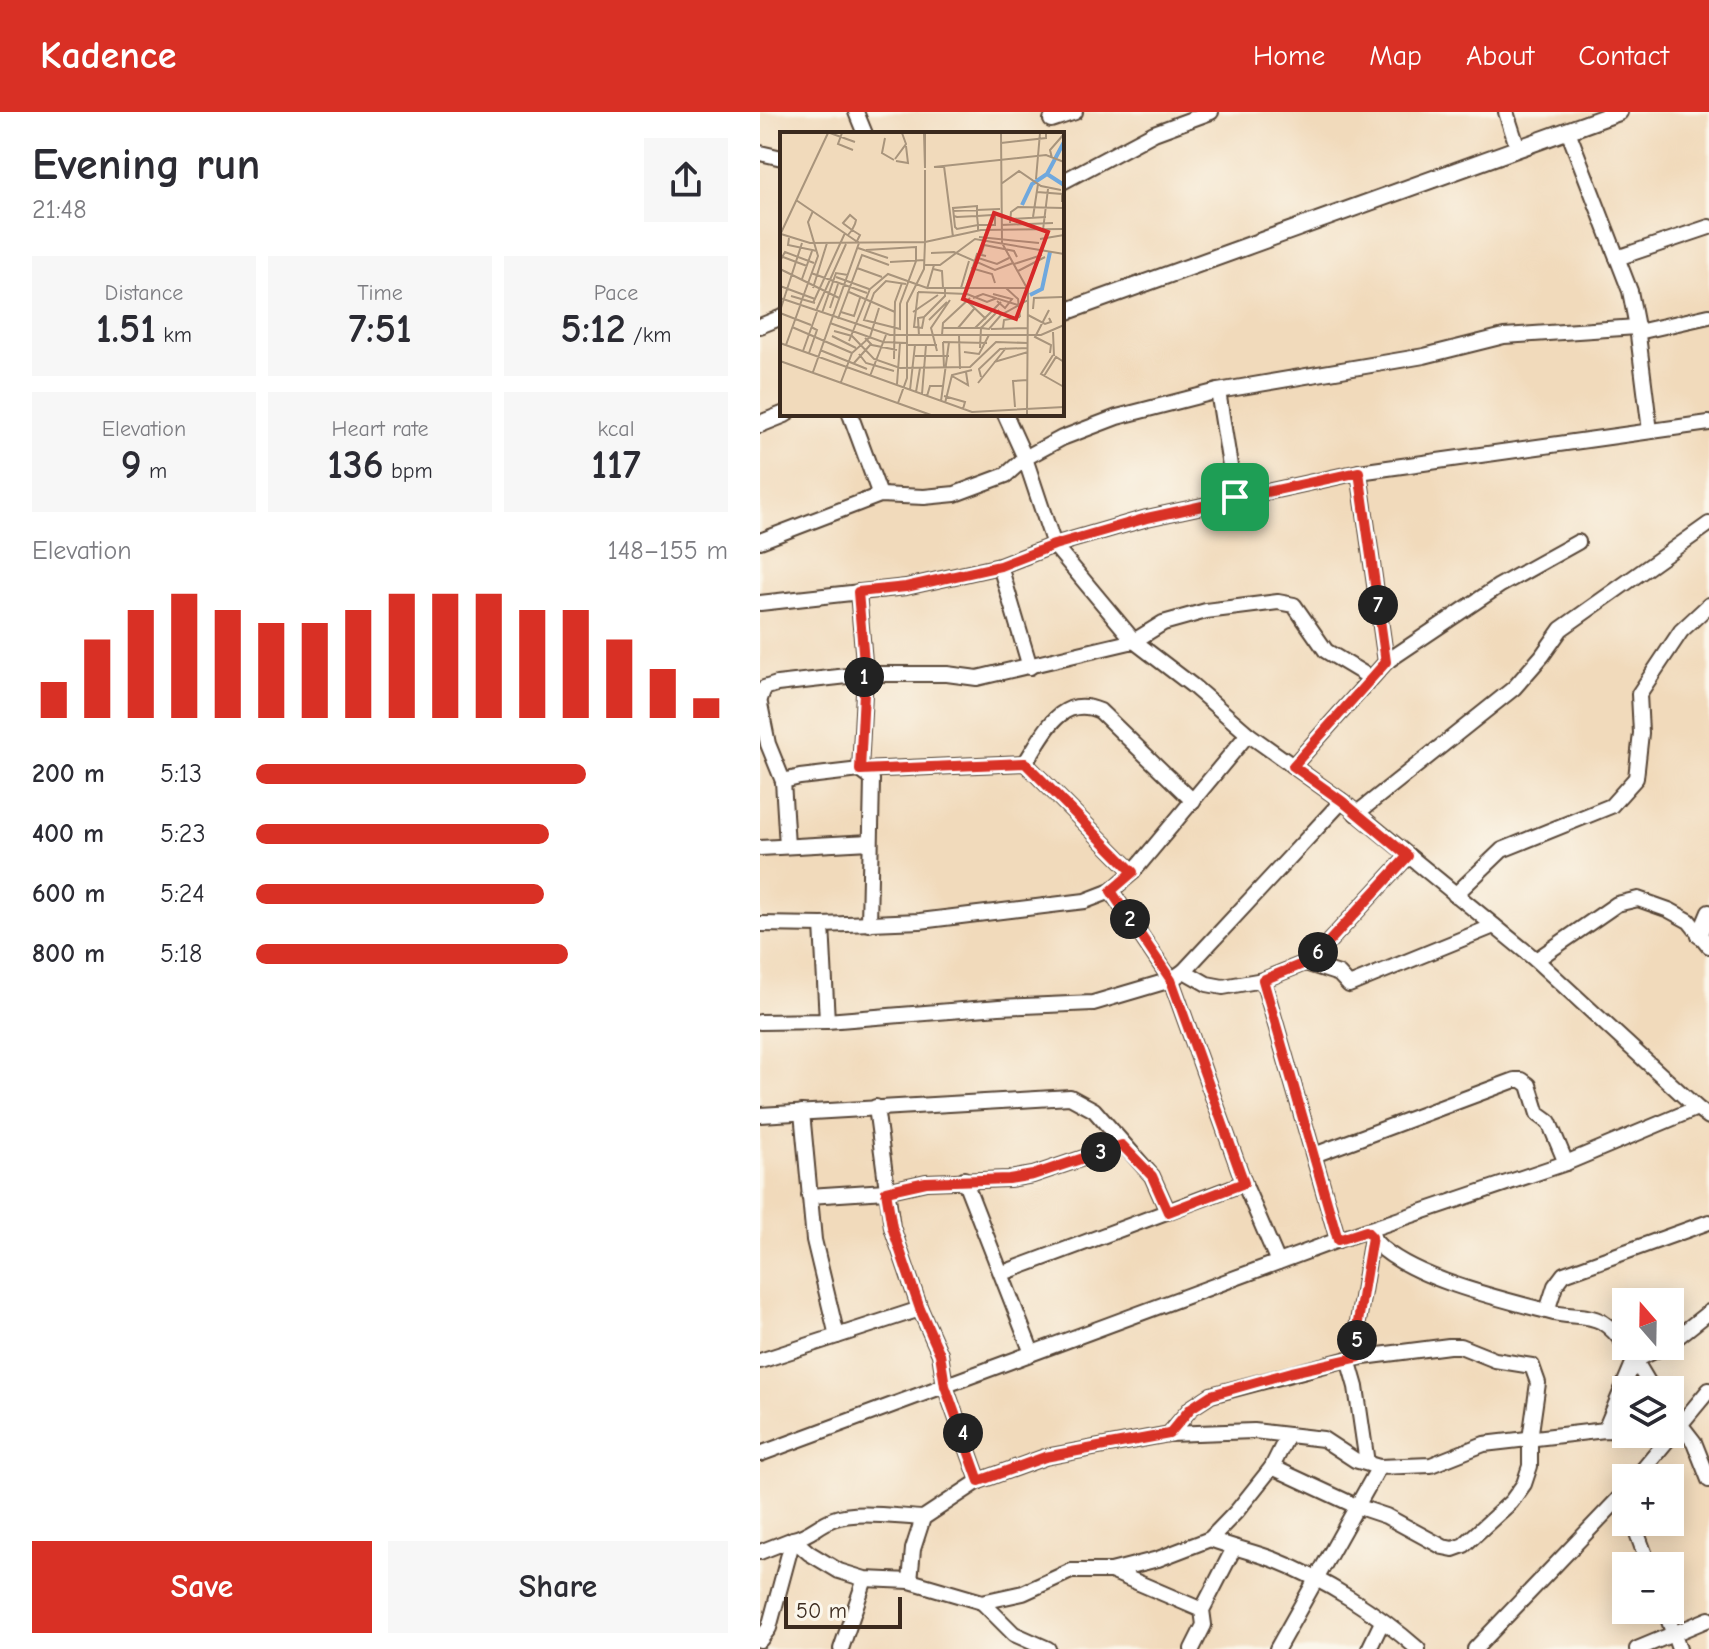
<!DOCTYPE html>
<meta charset="utf-8">
<style>
:root{--surface:#fff;--page:#f7f7f7;--text:#2b2b33;--muted:#7c7c81;--accent:#d93025}
body{margin:0;font-family:"Comic Neue",sans-serif;background:var(--page);color:var(--text);height:100vh;display:flex;flex-direction:column;font-size:30px;white-space:nowrap}
*{box-sizing:border-box;margin:0}
p{font-size:26px;color:var(--muted)}
.icon{flex:none;width:44px;height:44px;fill:none;stroke:currentColor;stroke-width:2;stroke-linecap:round;stroke-linejoin:round}
.map{position:relative;flex:1;overflow:hidden}
.details{display:flex;flex-direction:column;background:var(--surface);width:760px}
.details>*{flex:none}
.needle{width:52px;rotate:340deg}
.fabs{position:absolute;left:852px;top:1176px;display:grid;gap:16px}
.fabs a{display:grid;place-items:center;width:72px;height:72px;border-radius:0px;background:var(--surface);box-shadow:0 4px 20px #0003;font-size:40px}
.scale{position:absolute;left:24px;bottom:20px;width:118px;box-sizing:border-box;padding-left:8px;border:4px solid #3b2a1e;border-top:0;font-size:22px;line-height:28px;white-space:nowrap;color:#3b2a1e;-webkit-text-stroke:6px #fbf7ec;paint-order:stroke}
.pin{position:absolute;display:grid;place-items:center;width:68px;height:68px;color:#fff;margin:-34px;border-radius:16px;box-shadow:0 4px 12px #0006}
.km{position:absolute;width:40px;height:40px;margin:-20px;border-radius:50%;background:#222;color:#fff;font-size:22px;line-height:40px;text-align:center}
.round{display:grid;place-items:center;flex:none;width:84px;height:84px;border-radius:0px;background:var(--page)}
.summary{display:flex;align-items:center;justify-content:space-between;height:136px;padding:0 32px}
h1{font-size:44px;font-weight:700;line-height:60px}
.metrics{display:grid;grid-template-columns:repeat(3,1fr);gap:12px;height:136px;padding:8px 32px}
.metrics div{display:grid;align-content:center;border-radius:0px;background:var(--page);text-align:center}
.metrics b{font-size:40px;font-weight:700}
.metrics small{font-size:22px;font-weight:400}
.metrics p{font-size:22px}
.chart{height:224px;padding:16px 32px}
.chart p{display:flex;justify-content:space-between}
.chart svg{width:100%;height:144px;margin-top:8px;stroke:var(--accent);stroke-width:6}
.button{display:flex;gap:16px;margin-top:auto;padding:16px 32px}
.button a{flex:1;height:92px;border-radius:0px;background:var(--accent);color:#fff;font-size:32px;font-weight:700;line-height:92px;text-align:center}
.button a+a{background:var(--page);color:var(--text)}
ul{padding:0 32px;list-style:none;font-size:26px}
li{display:grid;grid-template-columns:128px 96px 1fr;align-items:center;height:60px}
li i{height:20px;border-radius:10px;background:var(--accent)}
header{display:flex;align-items:center;gap:48px;box-sizing:border-box;height:112px;padding:0 40px;background:var(--accent);color:#fff}
header strong{font-size:38px}
nav{display:flex;gap:44px;margin-inline-start:auto;font-size:28px}
main{display:flex;flex:1;min-height:0}
.map>svg:first-child{display:block}
.lines{fill:none;stroke-linecap:round;stroke-linejoin:round}
.minor-casing{stroke:#564436;stroke-width:18}
.tertiary-casing{stroke:#564436;stroke-width:20}
.minor{stroke:#fff;stroke-width:14}
.tertiary{stroke:#fff;stroke-width:16}
.route-casing{stroke:#fff;stroke-width:16}
.route{stroke:#d93025;stroke-width:10}
.inset-river{fill:none;stroke:#6fa8de;stroke-width:4}
.inset-road{fill:none;stroke:#a8947c;stroke-width:2}
.view{fill:#d62828;fill-opacity:0.15;stroke:#d62828;stroke-width:4}
.inset-edge{fill:none;stroke:#3b2a1e;stroke-width:4}
</style>
<header>
<strong>Kadence</strong>
<nav><a>Home</a><a>Map</a><a>About</a><a>Contact</a></nav>
</header>
<main>
<section class="details">
<div class="summary"><div><h1>Evening run</h1><p>21:48</p></div><a class="round"><svg class="icon" aria-label="share" viewBox="0 0 24 24"><path d="M12 15V3M7 8l5-5 5 5M5 13v7h14v-7"/></svg></a></div>
<div class="metrics">
<div><p>Distance</p><b>1.51<small> km</small></b></div>
<div><p>Time</p><b>7:51</b></div>
<div><p>Pace</p><b>5:12<small> /km</small></b></div>
</div>
<div class="metrics">
<div><p>Elevation</p><b>9<small> m</small></b></div>
<div><p>Heart rate</p><b>136<small> bpm</small></b></div>
<div><p>kcal</p><b>117</b></div>
</div>
<div class="chart"><p><span>Elevation</span>148–155 m</p>
<svg viewBox="0 0 160 44" preserveAspectRatio="none"><path d="M5 44V33M15 44V20M25 44V11M35 44V6M45 44V11M55 44V15M65 44V15M75 44V11M85 44V6M95 44V6M105 44V6M115 44V11M125 44V11M135 44V20M145 44V29M155 44V38"/></svg>
</div>
<ul>
<li><b>200 m</b>5:13<i style="width:70%"></i></li>
<li><b>400 m</b>5:23<i style="width:62%"></i></li>
<li><b>600 m</b>5:24<i style="width:61%"></i></li>
<li><b>800 m</b>5:18<i style="width:66%"></i></li>
</ul>
<div class="button"><a>Save</a><a>Share</a></div>
</section>
<div class="map">
<svg width="949" height="1537" viewBox="0 0 949 1537">
<rect width="100%" height="100%" fill="#fbf7ec"/>
<filter id="ink" filterUnits="userSpaceOnUse"><feTurbulence type="fractalNoise" baseFrequency=".0125" numOctaves="2"/><feDisplacementMap in="SourceGraphic" scale="16" xChannelSelector="R" yChannelSelector="G"/><feConvolveMatrix kernelMatrix="1 2 1 2 8 2 1 2 1" color-interpolation-filters="sRGB"/></filter>
<filter id="wash" filterUnits="userSpaceOnUse"><feTurbulence type="fractalNoise" baseFrequency=".006" numOctaves="4" result="noise"/><feDisplacementMap in="SourceGraphic" scale="32" xChannelSelector="R" yChannelSelector="G"/><feGaussianBlur stdDeviation="1.8" result="paint"/><feColorMatrix in="noise" values="0 0 0 0 0 0 0 0 0 0 0 0 0 0 0 0 0 1.4 0 .05"/><feComposite in="paint" operator="in"/></filter>
<g filter="url(#wash)">
<rect width="100%" height="100%" fill="#f1dabb"/>
</g>
<g filter="url(#ink)">
<g class="lines">
<defs>
<g id="minor">
<polyline points="96,0 105,22"/>
<polyline points="746,0 758,37"/>
<polyline points="291,8 315,0"/>
<polyline points="808,19 870,179 877,215 890,319"/>
<polyline points="0,41 22,46"/>
<polyline points="302,70 394,21 451,0"/>
<polyline points="857,146 949,115"/>
<polyline points="0,214 22,205"/>
<polyline points="878,220 949,204"/>
<polyline points="458,279 475,385"/>
<polyline points="90,302 120,383"/>
<polyline points="245,302 265,346 294,433 374,529 433,574 488,622 582,689 776,848 937,996 949,1005"/>
<polyline points="599,360 626,550"/>
<polyline points="0,429 120,383 164,385 195,382 246,363 265,346 302,326 357,305 458,279 664,244 744,224 877,215"/>
<polyline points="240,454 270,555"/>
<polyline points="98,480 105,562 100,658 112,667 109,812"/>
<polyline points="0,491 146,475 240,454 294,433 387,406 599,360 949,311"/>
<polyline points="0,587 4,576 17,572 105,562 187,562 217,566 374,529 403,511 446,499 518,490 534,493 566,539 611,566"/>
<polyline points="0,592 8,632 23,669 27,734"/>
<path d="M 265,651 C 284,623 300,581 340,599 L 433,689"/>
<polyline points="533,654 626,550 739,474 818,430"/>
<polyline points="23,669 40,665 100,658 265,651 373,760"/>
<polyline points="596,702 754,576 782,544 801,517 949,412"/>
<polyline points="0,736 110,730"/>
<polyline points="351,779 411,868 484,1071 518,1150"/>
<polyline points="695,783 742,738 851,694 876,666 881,621 879,582 921,519 949,493"/>
<polyline points="0,812 62,813 160,809 325,789 351,779 373,760 488,622"/>
<polyline points="62,813 67,909"/>
<polyline points="939,824 949,800"/>
<polyline points="776,848 857,792 878,787 909,798 929,809 949,834"/>
<polyline points="545,851 579,862 589,873 734,814"/>
<polyline points="424,859 447,872 463,875 503,868 545,851 563,836 648,744"/>
<polyline points="503,868 578,1128"/>
<polyline points="0,910 67,909 239,895 333,891 411,868 424,859 582,689"/>
<polyline points="116,995 132,1115 160,1197 180,1242 185,1274 219,1369"/>
<polyline points="42,1000 54,1128 77,1224"/>
<polyline points="0,1003 310,985 334,998 392,1064 408,1100"/>
<polyline points="554,1043 755,968 762,968 769,973 778,1002 789,1010 806,1051"/>
<polyline points="204,1067 272,1241"/>
<polyline points="49,1084 126,1079 166,1070 249,1067 273,1063 362,1033"/>
<path d="M 606,1119 C 612,1125 617,1132 623,1137 C 662,1169 745,1188 794,1201 C 809,1205 828,1202 842,1210 C 864,1224 879,1256 893,1278"/>
<polyline points="243,1161 484,1071"/>
<polyline points="787,1199 795,1174 804,1162 949,1110"/>
<polyline points="910,1231 949,1200"/>
<polyline points="599,1245 597,1216 612,1125"/>
<polyline points="588,1247 596,1275 607,1351"/>
<polyline points="0,1249 160,1197"/>
<polyline points="910,1299 934,1330 949,1368"/>
<polyline points="845,1318 874,1249 905,1234"/>
<polyline points="409,1322 431,1296 451,1283 588,1247 689,1234 700,1234 735,1248 772,1254 778,1271 770,1327 770,1354 764,1372 751,1390 704,1433 693,1437 683,1435 626,1404 596,1394 512,1355"/>
<polyline points="0,1342 578,1128 806,1051 937,996"/>
<polyline points="876,1366 949,1278"/>
<polyline points="873,1410 889,1454"/>
<path d="M 450,1427 C 471,1435 494,1440 515,1448 C 566,1468 617,1501 658,1537"/>
<polyline points="0,1440 33,1427 49,1441 79,1459 105,1467 150,1469 222,1490 263,1481 311,1459 351,1459 398,1447 450,1427 477,1399 512,1355 528,1323"/>
<polyline points="351,1459 442,1498"/>
<polyline points="150,1469 153,1437 163,1406 219,1369 285,1345 409,1322 494,1319 563,1327 595,1348 619,1355 671,1353 724,1332 845,1318 866,1319"/>
<polyline points="222,1490 254,1522 288,1537"/>
<polyline points="905,1498 919,1537"/>
<path d="M 0,1528 L 9,1516 L 33,1427 C 49,1424 58,1413 73,1407 C 95,1398 139,1405 163,1406"/>
<polyline points="81,1537 105,1467"/>
<polyline points="432,1537 444,1513 442,1498 474,1436"/>
<polyline points="517,1537 619,1355"/>
<polyline points="609,1537 622,1510"/>
<polyline points="715,1537 866,1379"/>
<polyline points="877,1537 949,1507"/>
</g>
<g id="tertiary">
<polyline points="302,201 859,0"/>
<polyline points="0,312 25,302"/>
</g>
</defs>
<use href="#minor" class="minor-casing"/>
<use href="#tertiary" class="tertiary-casing"/>
<use href="#minor" class="minor"/>
<use href="#tertiary" class="tertiary"/>
</g>
</g>
<g class="lines" filter="url(#ink)">
<defs>
<polygon id="route" points="599,360 626,550 533,654 582,689 648,744 563,836 545,851 503,868 578,1128 606,1119 612,1125 597,1216 599,1245 532,1260 451,1283 431,1296 409,1322 285,1345 219,1369 185,1274 180,1242 160,1197 132,1115 126,1079 166,1070 249,1067 273,1063 362,1033 392,1064 408,1100 484,1071 411,868 351,779 373,760 265,651 100,658 105,562 98,480 146,475 240,454 294,433 387,406"/>
</defs>
<use href="#route" class="route-casing"/>
<use href="#route" class="route"/>
</g>
<g transform="translate(20 20)">
<rect width="284" height="284" fill="#f1dabb"/>
<path class="inset-river" d="M 267,42 L 284,10M 242,73 L 252,52 L 267,42 L 284,53M 250,163 L 262,157 L 270,120"/>
<path class="inset-road" d="M 50,1 L 75,10M 62,1 L 58,12 L 73,18M 144,1 L 145,36 L 145,1M 221,1 L 222,111 L 248,158 L 247,283M 105,6 L 102,21 L 114,28M 221,11 L 266,6 L 266,1M 272,26 L 270,18 L 284,2M 115,27 L 126,12 L 122,1M 116,29 L 128,31 L 126,14M 164,34 L 173,105M 154,35 L 266,23 L 284,30M 145,38 L 145,110 L 201,98 L 284,97M 256,47 L 260,1M 221,52 L 239,39 L 261,54 L 281,58M 257,60 L 282,62 L 282,70M 16,68 L 79,111M 173,79 L 220,77M 174,84 L 177,85 L 197,84 L 212,83 L 215,84 L 215,93 L 198,93 L 177,97 L 175,95 L 173,76 L 197,74 L 197,84 L 198,93 L 198,98M 253,85 L 258,52M 231,87 L 266,85M 230,91 L 231,80 L 238,75 L 284,76M 221,93 L 273,91M 263,98 L 268,57M 1,102 L 30,111 L 145,110 L 144,137 L 127,171 L 127,246 L 118,271M 0,103 L 48,1M 68,103 L 72,98 L 75,92 L 76,88 L 70,83 L 63,91 L 64,92 L 72,98 L 80,103 L 77,109M 199,105 L 259,111M 9,106 L 8,113 L 37,119M 260,107 L 284,103M 78,116 L 108,126M 86,118 L 136,115 L 136,129 L 120,172 L 120,197 L 84,188 L 94,161 L 106,149 L 126,152M 151,121 L 174,120 L 215,138 L 233,131M 201,123 L 204,113 L 234,119 L 237,125M 3,125 L 27,134M 195,125 L 217,132 L 229,126M 0,129 L 5,120 L 34,131M 110,130 L 145,128M 234,132 L 262,123M 145,133 L 160,133 L 195,107 L 284,122M 77,136 L 102,145M 191,136 L 212,142 L 215,151M 0,137 L 59,166M 153,137 L 162,139 L 163,156M 238,139 L 265,125M 31,141 L 87,161M 56,145 L 89,157M 22,147 L 32,119M 0,154 L 35,167M 33,156 L 47,111M 181,156 L 189,129M 186,156 L 197,122 L 206,124M 226,156 L 238,167 L 240,185M 147,157 L 154,133M 69,160 L 115,180M 138,160 L 134,195 L 142,196 L 144,185 L 165,164 L 165,156M 138,160 L 187,162 L 207,170 L 217,166M 213,162 L 232,167 L 225,176 L 217,169M 11,164 L 35,171M 0,166 L 110,203 L 261,203 L 284,193M 193,166 L 203,162 L 238,173M 187,169 L 206,187M 33,171 L 65,101M 20,173 L 38,124 L 28,90 L 33,79M 50,176 L 58,152M 253,177 L 254,166 L 282,165M 269,178 L 255,205 L 271,213 L 270,221M 0,179 L 22,111M 36,179 L 66,112M 61,180 L 74,184 L 80,166M 133,180 L 158,163M 0,181 L 31,193M 42,181 L 56,141 L 68,143M 248,183 L 265,192 L 271,190 L 269,186M 58,187 L 82,123 L 109,133M 149,188 L 167,170M 50,191 L 103,210 L 127,211M 12,195 L 72,221M 162,196 L 201,196 L 219,178M 178,196 L 194,177M 195,196 L 221,170M 223,196 L 224,188 L 240,185M 211,197 L 248,196M 54,199 L 72,204 L 94,227 L 120,236 L 190,235 L 216,210 L 248,211M 273,200 L 274,224M 162,203 L 163,191 L 190,166M 179,203 L 180,237M 52,204 L 76,216M 139,204 L 138,186 L 144,185M 85,206 L 92,213 L 117,218M 69,209 L 90,157 L 108,142 L 147,156 L 247,156M 163,210 L 207,211M 163,210 L 164,236M 0,211 L 192,280 L 284,275M 6,213 L 20,174M 127,213 L 157,213M 200,216 L 201,196 L 209,197 L 221,183 L 248,168M 40,218 L 87,237M 23,219 L 37,180M 157,219 L 151,196 L 170,168M 184,220 L 199,222 L 209,203M 29,221 L 37,198 L 31,195M 79,222 L 86,231 L 114,239M 273,223 L 261,242 L 284,255M 135,224 L 169,224M 114,227 L 115,170 L 122,151M 0,229 L 151,283M 214,230 L 248,220M 74,231 L 91,212M 33,240 L 79,111M 90,244 L 106,203M 172,244 L 188,253 L 186,240M 264,244 L 276,225 L 284,230M 201,245 L 199,237 L 220,217 L 248,216M 61,250 L 72,221 L 90,205 L 99,176M 198,251 L 226,216M 117,252 L 120,211M 130,258 L 135,213M 136,260 L 140,236M 142,262 L 146,213M 147,264 L 150,254 L 164,254M 164,264 L 185,270 L 183,277M 161,269 L 169,210M 165,271 L 172,243 L 192,238M 235,275 L 233,249 L 248,248"/>
<path class="view" d="M 214,81 L 268,100 L 236,187 L 183,167 Z"/>
<rect width="284" height="284" class="inset-edge"/>
</g>
</svg>
<div class="fabs">
<a><svg class="needle" viewBox="-14 -14 28 28"><path d="M0-13l5 13h-10z" fill="#e53935"/><path d="M0 13l5-13h-10z" fill="#7c7c81"/></svg></a>
<a><svg class="icon" aria-label="layers" viewBox="0 0 24 24"><path d="M12 4l9 5-9 5-9-5zM3 14l9 5 9-5"/></svg></a>
<a>+</a>
<a>−</a>
</div>
<div class="scale">50 m</div>
<div class="pin" style="left:475px;top:385px;background:#1e9e55"><svg class="icon" aria-label="arrive" viewBox="0 0 24 24"><path d="M6 21V4h12l-3 4 3 4H6"/></svg></div>
<b class="km" style="left:104px;top:565px">1</b>
<b class="km" style="left:370px;top:807px">2</b>
<b class="km" style="left:341px;top:1040px">3</b>
<b class="km" style="left:203px;top:1321px">4</b>
<b class="km" style="left:597px;top:1228px">5</b>
<b class="km" style="left:558px;top:840px">6</b>
<b class="km" style="left:618px;top:493px">7</b>
</div>
</main>
